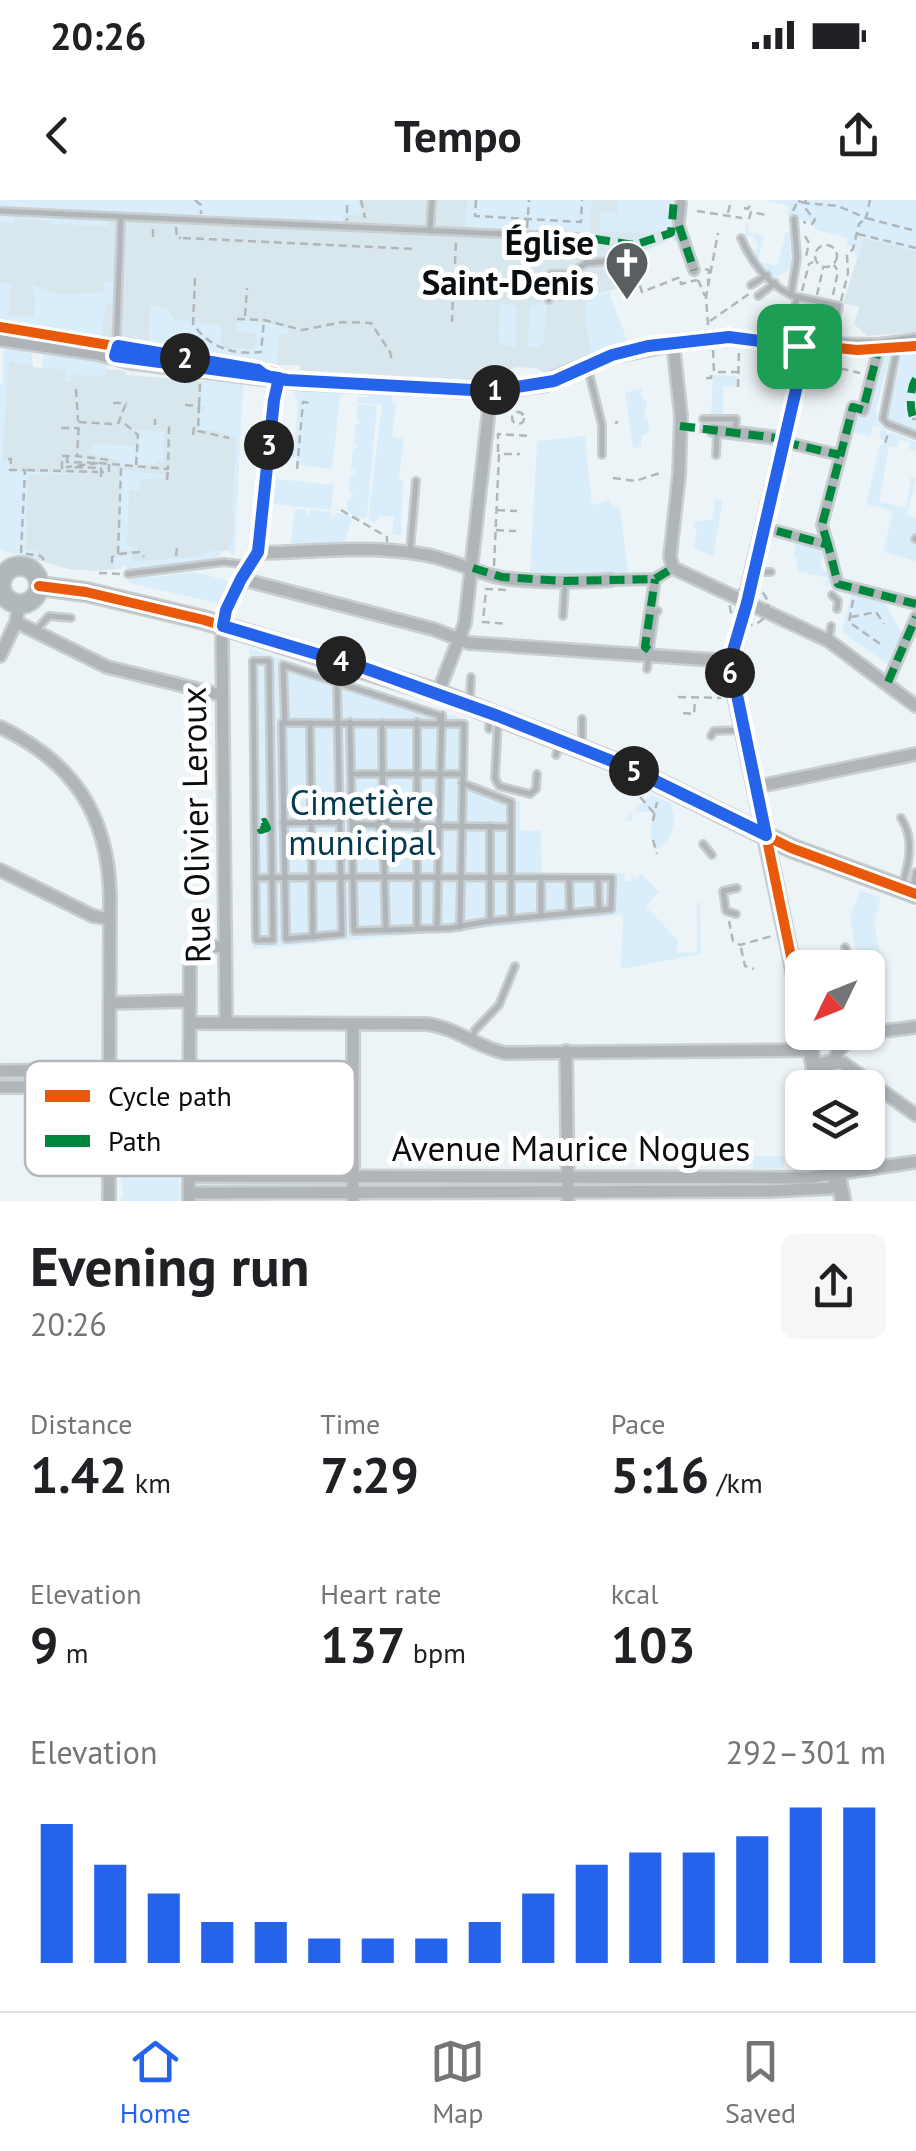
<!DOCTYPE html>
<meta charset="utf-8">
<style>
:root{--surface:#fff;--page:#f6f6f6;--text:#202124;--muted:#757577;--line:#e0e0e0;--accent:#2563eb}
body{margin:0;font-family:"PT Sans",sans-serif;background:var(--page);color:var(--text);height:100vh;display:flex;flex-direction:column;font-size:38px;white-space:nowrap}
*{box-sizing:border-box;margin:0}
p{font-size:32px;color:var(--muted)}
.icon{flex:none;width:55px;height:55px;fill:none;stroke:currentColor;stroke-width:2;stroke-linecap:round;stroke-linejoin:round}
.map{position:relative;height:1001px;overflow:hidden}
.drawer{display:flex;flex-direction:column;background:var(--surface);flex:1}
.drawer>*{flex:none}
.needle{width:65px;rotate:227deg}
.tools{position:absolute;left:785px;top:750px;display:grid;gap:20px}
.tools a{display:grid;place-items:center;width:100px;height:100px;border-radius:15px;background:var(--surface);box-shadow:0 2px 8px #0004;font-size:50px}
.pin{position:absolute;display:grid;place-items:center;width:85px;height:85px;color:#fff;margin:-42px;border-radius:20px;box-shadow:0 5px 15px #0006}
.km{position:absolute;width:50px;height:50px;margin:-25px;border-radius:50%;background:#222;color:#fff;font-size:28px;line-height:50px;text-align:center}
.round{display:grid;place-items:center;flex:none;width:105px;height:105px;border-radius:15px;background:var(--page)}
.summary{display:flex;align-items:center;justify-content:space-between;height:170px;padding:0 30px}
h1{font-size:55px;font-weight:600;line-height:75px}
.figures{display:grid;grid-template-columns:repeat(3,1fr);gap:15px;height:170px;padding:10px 30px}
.figures div{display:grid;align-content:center}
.figures b{font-size:50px;font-weight:600}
.figures small{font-size:28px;font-weight:400}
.figures p{font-size:28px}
.chart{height:280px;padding:20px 30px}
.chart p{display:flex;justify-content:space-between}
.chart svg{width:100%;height:180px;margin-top:10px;stroke:var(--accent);stroke-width:6}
.status{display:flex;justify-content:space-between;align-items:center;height:70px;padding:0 50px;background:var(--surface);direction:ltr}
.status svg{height:28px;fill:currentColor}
header{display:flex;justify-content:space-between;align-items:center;height:130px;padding:0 30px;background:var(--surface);font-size:45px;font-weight:600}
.tabs{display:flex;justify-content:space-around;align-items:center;height:140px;border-top:2px solid var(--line);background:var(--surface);font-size:28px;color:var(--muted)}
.tabs a{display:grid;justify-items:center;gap:5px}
.tabs .current{color:var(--accent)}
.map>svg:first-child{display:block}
.built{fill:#d8e7ed}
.green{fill:#d9eefa}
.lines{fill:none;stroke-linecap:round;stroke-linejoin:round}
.pedestrian-tunnel{stroke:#cbd1d4;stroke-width:9;stroke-dasharray:9 4.5;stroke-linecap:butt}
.service-casing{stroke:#c9ced1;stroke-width:10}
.pedestrian-casing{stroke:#c9ced1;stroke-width:14}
.minor-casing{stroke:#c9ced1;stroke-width:16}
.tertiary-casing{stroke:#c9ced1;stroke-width:19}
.secondary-casing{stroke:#c9ced1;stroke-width:20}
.primary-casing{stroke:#c9ced1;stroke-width:22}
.path{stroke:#b1b6b8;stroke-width:2.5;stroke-dasharray:8 5;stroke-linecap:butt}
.service{stroke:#afb5b8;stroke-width:5}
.pedestrian{stroke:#afb5b8;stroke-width:9}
.minor{stroke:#afb5b8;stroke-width:11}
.tertiary{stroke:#afb5b8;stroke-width:14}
.secondary{stroke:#adb3b7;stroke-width:15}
.primary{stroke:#b1b8bb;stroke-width:18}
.quiet{stroke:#00873e;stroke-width:8;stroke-dasharray:15 8;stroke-linecap:butt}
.cycleway-casing{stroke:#fff;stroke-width:16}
.cycleway{stroke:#e8590c;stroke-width:10}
.route-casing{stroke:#fff;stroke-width:20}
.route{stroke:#2563eb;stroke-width:12}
.labels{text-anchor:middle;stroke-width:10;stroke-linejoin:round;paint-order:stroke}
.poi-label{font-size:35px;font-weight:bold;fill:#090d0f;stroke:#fff;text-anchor:end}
.park-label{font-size:35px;fill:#043a4f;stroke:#fff}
.street-label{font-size:35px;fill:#090d0f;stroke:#fff}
.key{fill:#fff;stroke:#b5b6b7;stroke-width:2.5}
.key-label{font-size:28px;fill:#090d0f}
</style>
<div class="status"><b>20:26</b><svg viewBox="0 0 49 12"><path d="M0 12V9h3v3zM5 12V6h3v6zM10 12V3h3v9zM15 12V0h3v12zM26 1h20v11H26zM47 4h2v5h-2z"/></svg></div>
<header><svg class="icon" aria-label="back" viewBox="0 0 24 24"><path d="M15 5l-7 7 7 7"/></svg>Tempo<svg class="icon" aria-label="share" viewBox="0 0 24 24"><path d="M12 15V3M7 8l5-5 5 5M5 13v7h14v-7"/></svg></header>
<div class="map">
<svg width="916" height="1001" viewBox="0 0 916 1001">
<rect width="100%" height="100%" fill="#edf4f7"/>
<g class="built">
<polygon points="0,0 679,0 679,40 674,41 672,38 628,59 632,72 625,63 613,67 620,88 587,96 585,116 592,157 548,175 537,168 516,167 498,174 490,185 322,176 300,173 300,165 279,165 277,169 0,121"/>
<polygon points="864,38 916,51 916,132 867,136 854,124 859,107 843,103"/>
<polygon points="4,147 31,151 33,167 42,168 44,153 101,161 106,169 125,171 126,175 243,184 234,356 228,350 221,351 219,357 127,370 127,366 123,365 121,369 95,371 68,369 0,349"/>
</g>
<g class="green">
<polygon points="0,0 358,0 361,9 358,15 343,15 343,21 0,7"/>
<polygon points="467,0 592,0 590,32 465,27"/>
<polygon points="618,0 679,0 677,27 652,33 600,32 601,12 617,13"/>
<polygon points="765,0 916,0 916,51 864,38 858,59 851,46 847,46 848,38 814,29 814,23 787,16 789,6"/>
<polygon points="0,15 109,20 107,26 51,24 51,21 14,18 13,23 0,22"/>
<polygon points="749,23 748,32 764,36 758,61 777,66 786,32 790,34 791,68 775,78 751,52 759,48 753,35 746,37 746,24"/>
<polygon points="110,79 114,79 114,102 105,104 102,138 0,121 0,83 13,83 10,89 9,116 34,117 35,90 32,89 32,84 58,94 103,93 104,82 111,83"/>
<polygon points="609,92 628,143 620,143 592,156 585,116 587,96"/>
<polygon points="500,103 517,106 515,147 503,146 498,140"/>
<polygon points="534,104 546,105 544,143 538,147 527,147 530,107"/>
<polygon points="150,106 166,107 174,120 222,125 221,148 255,149 256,134 236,130 237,120 269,123 288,128 288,134 279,134 277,169 149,146"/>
<polygon points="4,147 31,151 32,166 9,161 2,260 10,261 10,271 98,274 28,275 26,350 38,351 37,362 0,349 0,183 3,183"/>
<polygon points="916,148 916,230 894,222 888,216 902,155 906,149"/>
<polygon points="44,153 101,161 106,165 106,174 103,176 72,175 71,182 64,181 66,169 42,168"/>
<polygon points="880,154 890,156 876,209 878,224 887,231 886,241 879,239 881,228 873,226 870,236 850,232"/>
<polygon points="713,175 737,176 737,187 723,186 723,217 711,216"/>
<path d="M 202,182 L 243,184 L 234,356 L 229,350 C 234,331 236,318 232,304 L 237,239 L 216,231 L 199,230 L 200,211 L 205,211 L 206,207 L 200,206 Z"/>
<polygon points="301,188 347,191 340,196 332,269 296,265 296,258 281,256 282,248 294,250 298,201 294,192"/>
<polygon points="636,189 643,189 640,195 647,201 644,219 648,220 649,232 642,236 641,247 633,248 625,193"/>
<polygon points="368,190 393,191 392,201 396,202 392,237 404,239 399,279 403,280 401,335 392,334 394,317 379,315 376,322 368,320 382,205 357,202 358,197 367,197"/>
<polygon points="357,204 377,206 367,318 356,318 347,311 347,300 354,295 349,293 350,275 357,272 351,268 353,250 359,246 354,244 355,225 361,223 356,218"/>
<polygon points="137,230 164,232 163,264 157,261 155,264 138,265"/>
<polygon points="890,232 916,242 916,251 909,249 910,242 899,240 897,247 889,246 879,302 906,308 911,277 916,278 907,315 916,318 916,331 911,337 916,340 916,361 883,352 893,311 866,304 880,244 886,244"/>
<polygon points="585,236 592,305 610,300 613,308 620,306 628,373 555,378 530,375 537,241"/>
<polygon points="93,244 136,246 136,265 120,265 120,261 90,253"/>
<polygon points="122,269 164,275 164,279 141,279 140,290 129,290 127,346 138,347 138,350 119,350"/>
<polygon points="272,271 277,272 277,279 334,285 331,310 269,304"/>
<polygon points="715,299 723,300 713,357 694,348 697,329 694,328 694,322 713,319"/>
<polygon points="295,309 305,310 307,316 311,310 330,312 333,319 336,313 347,314 352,319 344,342 291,344"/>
<polygon points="796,342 824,350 820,368 831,373 829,386 825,386 827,378 797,371 797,358 794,357"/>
<polygon points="215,350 220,351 219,357 127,370 127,366 123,365 121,369 114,369 114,358 131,354 133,362 193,357"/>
<polygon points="194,372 229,381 221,404 129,383 128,375 154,377"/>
<polygon points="852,392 883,400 903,435 890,466 842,432"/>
<polygon points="249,448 439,510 439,515 451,515 468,521 465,582 520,602 520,630 541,631 542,673 624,673 625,681 631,681 631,674 636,679 641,674 659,692 646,707 677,739 677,753 697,752 697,702 700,703 701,754 621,769 623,715 253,749"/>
<path d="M 650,595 L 670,603 C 679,624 673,636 657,650 L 651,640 L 652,612 L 633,611 L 632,621 L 623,621 Z"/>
<polygon points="860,690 881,698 874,722 883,768 868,771 868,768 859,767 850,717"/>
<polygon points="0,875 98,875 103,880 0,883"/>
<polygon points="123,953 140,954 141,957 178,954 181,1001 119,1001 123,996 119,959"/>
<polygon points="752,956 784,956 784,968 753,969"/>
<polygon points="340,981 340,988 205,989 198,984 205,982"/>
<polygon points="555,981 556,986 367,988 365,985 366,982"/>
</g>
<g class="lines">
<polyline class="pedestrian-tunnel" points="686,227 713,230"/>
<defs>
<g id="service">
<polyline points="0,11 590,38 586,63 570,74 551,74 549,100"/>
<polyline points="430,31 432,0"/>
<path d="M 741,38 C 751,62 771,89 797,97"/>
<polyline points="586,63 626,60"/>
<polyline points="751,85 767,75"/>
<polyline points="791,95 797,58 794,19"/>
<polyline points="758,96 775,83"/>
<polyline points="788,142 797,97 839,106 830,144"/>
<polyline points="897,148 883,219 888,224 916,235"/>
<polyline points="116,154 121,18"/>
<polyline points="588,169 602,225 602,255"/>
<polyline points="703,219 736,219 735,231"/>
<polyline points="716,255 717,233"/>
<polyline points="915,339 916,338"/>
<polyline points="410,352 416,281"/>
<polyline points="757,372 771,372"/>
<polyline points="128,374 224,362 249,365"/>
<polyline points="832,395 838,401 837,409"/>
<polyline points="563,416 565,384"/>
<polyline points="37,429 49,416 71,418"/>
<polyline points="829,438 831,426"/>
<polygon points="253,461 269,461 273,740 256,740"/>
<polyline points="647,469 655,413 658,411"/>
<polyline points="470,499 471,477"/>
<polyline points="582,519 582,546"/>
<polyline points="498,520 495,578 499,586 530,594 536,589 537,574"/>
<polyline points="285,522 283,465 438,515 441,524"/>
<polyline points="282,523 286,739 342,734 337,483"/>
<polyline points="282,523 464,524 460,727"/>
<polyline points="310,523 313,737"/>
<polyline points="382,523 383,620"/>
<polyline points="489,529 490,516"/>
<polyline points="711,536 714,531 739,530"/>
<polyline points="556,555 560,543"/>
<polyline points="351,574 462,574"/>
<polyline points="462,583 511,602 511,627"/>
<path d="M 901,618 C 915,639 909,663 902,686"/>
<circle cx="383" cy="625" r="5"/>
<polyline points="283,623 340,622"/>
<polyline points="439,623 442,515"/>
<polyline points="352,624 379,625"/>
<polyline points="388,625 436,626"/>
<polyline points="442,626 511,627 511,718"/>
<polyline points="490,626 490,721"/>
<polyline points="383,629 386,730"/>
<polyline points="703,644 712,655"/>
<path d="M 255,678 C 298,677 341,677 384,677 L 612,678 L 611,709 L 490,721 L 450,728 L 354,731 L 350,522"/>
<polyline points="569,678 570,712"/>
<polyline points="598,678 599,710"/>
<polyline points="541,679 541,716"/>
<polyline points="912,690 916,672"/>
<polyline points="736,714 726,711 723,691 737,688"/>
<polyline points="417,728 417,522"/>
<polyline points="437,728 439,629"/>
<polyline points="845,747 850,758 849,768"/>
<polyline points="472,838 475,830 499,805 515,766"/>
</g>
<g id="pedestrian">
<polyline points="679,22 681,3"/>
<polyline points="679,26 694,70"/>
<polyline points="784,242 840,255"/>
<polyline points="777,331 828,345 838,384 916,404"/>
<polyline points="828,345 822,325 853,207 863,210 879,147"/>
<polyline points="611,380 655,379 673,368"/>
<polyline points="649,450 645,447 655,379"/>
<polyline points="888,482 916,417"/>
</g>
<g id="minor">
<polyline points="673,143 681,216 679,275 670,357 673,368 829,441 916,506"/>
<polyline points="713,230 785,239"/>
<path d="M 258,353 C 313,352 367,345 421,354 C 449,358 475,373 503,378 C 538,383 576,382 611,380"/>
<polyline points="241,379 433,429 469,443 730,461"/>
<polyline points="0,393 2,391"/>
<polyline points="16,422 107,467 221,495"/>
<polyline points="0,456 16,422 19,404"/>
<polyline points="438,493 465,423 491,191"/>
<path d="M 0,527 C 73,562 108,614 110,695 L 109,1001"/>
<polyline points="755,587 916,554"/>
<polyline points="0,670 93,716 109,719"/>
<polyline points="110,803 190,801"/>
<polyline points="226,822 222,439 227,410 258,353 274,199 279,178"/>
<path d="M 191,823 L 426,824 C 455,827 477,847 505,853 L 810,850"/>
<polyline points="353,825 353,1001"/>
<path d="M 916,827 C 888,832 841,829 834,862 L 843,863 L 916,915"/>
<polyline points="566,851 568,1001"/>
<polyline points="0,871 108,870"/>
<polyline points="0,887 108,887"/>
<polyline points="109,946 191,947"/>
<polyline points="189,976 806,978 916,962"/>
<polyline points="189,993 769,991 831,988 838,976"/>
<polyline points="189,1001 190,758 193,751 201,746 225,747"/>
</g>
<g id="tertiary">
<polyline points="802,810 730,469 806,146"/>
<polyline points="807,832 818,888"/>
<polyline points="814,867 834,862"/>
<polyline points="833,952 843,1001"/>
</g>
<polyline id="secondary" points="0,138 98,152 132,161 296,181 491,191 546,183 612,155 673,143 729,137 799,146 879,147 916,142"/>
<g id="primary">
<circle cx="20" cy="385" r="19"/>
<polyline points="39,386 86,392 204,420 438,493 627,567 791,648 916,694"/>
</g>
</defs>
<use href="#service" class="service-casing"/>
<use href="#pedestrian" class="pedestrian-casing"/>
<use href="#minor" class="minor-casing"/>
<use href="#tertiary" class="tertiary-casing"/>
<use href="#secondary" class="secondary-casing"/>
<use href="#primary" class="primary-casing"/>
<g class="path">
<polyline points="195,0 201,5 201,14"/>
<polyline points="361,0 365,18"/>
<polyline points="476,0 475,16 581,22 582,0"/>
<polyline points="806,0 805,3 838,6 866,18 870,0"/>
<polyline points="798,1 805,3 805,8 815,20 812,24 803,22"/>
<polyline points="347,5 347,21"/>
<polyline points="744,8 748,9 751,3"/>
<polyline points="697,11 742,18"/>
<polyline points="793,11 798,0"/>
<polyline points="728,13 731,0"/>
<polyline points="749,19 751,12 766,15"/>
<polyline points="176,27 177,38 181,38"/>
<polyline points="527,28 529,0"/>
<polyline points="858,34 916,48"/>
<polyline points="805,36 809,43 806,56"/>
<polyline points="153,37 153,27"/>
<polyline points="183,38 415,49"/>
<circle cx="826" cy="56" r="11"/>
<polyline points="455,64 456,40"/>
<polyline points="705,69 709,70 708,83"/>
<polyline points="454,72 453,94 468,94"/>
<polyline points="641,76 637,77 642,92 680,77 681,84 697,80"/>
<path d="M 195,78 L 193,124 C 210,148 233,155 261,152 L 264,121"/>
<polyline points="698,80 705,96"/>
<polyline points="802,91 809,64 813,62"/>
<polyline points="435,93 453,94 452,122"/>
<polyline points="477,95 489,95"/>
<polyline points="817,95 823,68"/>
<polyline points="833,95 838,71 834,65"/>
<polyline points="524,99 526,61"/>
<polyline points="841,101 848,73 847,55 853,49 859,24 866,18 916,31"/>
<polyline points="245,116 247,88"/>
<polyline points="237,119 264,120 302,130 343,122 371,123 390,152 392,161"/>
<polyline points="710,121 749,94"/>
<polyline points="708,125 706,97 718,33"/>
<polyline points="713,150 714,172 738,172"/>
<polyline points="836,161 834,167 860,173"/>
<polyline points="493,165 494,176"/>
<polyline points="706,178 711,178 712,172"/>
<polyline points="738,187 739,149"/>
<polyline points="76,189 78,221"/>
<polyline points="113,203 127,203"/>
<polyline points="185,205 199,206 198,231 229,238"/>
<polyline points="199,205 200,183"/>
<circle cx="518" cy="218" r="6"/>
<polyline points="912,219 916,219"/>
<polyline points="615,223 618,222"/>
<polyline points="118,224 126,203"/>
<polyline points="125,224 138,235 136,265"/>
<polyline points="155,225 155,219"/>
<polyline points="61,228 78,228"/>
<polyline points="193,235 194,227"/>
<polyline points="885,243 889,231"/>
<polyline points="498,252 498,234 530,236"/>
<polyline points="67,256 67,262 99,263 67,267 101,268 101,271"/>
<polyline points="8,259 11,259 10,270 25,270 21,353 41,356 44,360"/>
<polyline points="99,263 168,269 169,226"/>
<polyline points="62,269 62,256 76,256"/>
<polyline points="297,269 303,202 310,203"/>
<polyline points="27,270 98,272"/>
<polyline points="101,277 101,272 109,272 109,260 77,256 79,222 112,224"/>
<polyline points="613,278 635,281 660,273"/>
<polyline points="167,280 168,270"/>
<polyline points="341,310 387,337 387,342"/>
<polyline points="497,310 517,311"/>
<polyline points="496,330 516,331"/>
<polyline points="119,354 140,352 144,357"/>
<polyline points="176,356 177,348"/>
<polyline points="112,363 112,357 118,354 121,268"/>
<polyline points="494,366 499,254 520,254"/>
<polyline points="99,373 121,374"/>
<circle cx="749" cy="406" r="19"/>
<polyline points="506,390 486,389 483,422 508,424"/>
<polyline points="853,400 849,422 883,446"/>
<polyline points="851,417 876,412 884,424"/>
<polyline points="678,497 721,498"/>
<polyline points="683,513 694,514 695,500"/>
<polyline points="640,597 654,613"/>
<polyline points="653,621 657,602"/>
<polyline points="653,640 657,654"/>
<polyline points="729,721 733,741 740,745 772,736"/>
<polyline points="741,748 745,766 754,769"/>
<polyline points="791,816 794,833"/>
<polyline points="122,881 179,880"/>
</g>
<use href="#service" class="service"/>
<use href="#pedestrian" class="pedestrian"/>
<use href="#minor" class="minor"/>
<use href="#tertiary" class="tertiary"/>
<use href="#secondary" class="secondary"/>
<use href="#primary" class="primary"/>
<g class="quiet">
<polyline points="679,26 694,70"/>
<polyline points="595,39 634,45 671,33 674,0"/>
<path d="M 916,179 C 909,189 909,214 916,223"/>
<polyline points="680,226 785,239"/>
<polyline points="784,242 840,255"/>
<polyline points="777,331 828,345 838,384 916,404"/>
<polyline points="828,345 822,325 853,207 863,210 879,147"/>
<polyline points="473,368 502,377 565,381 655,379 673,368"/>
<polyline points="649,450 645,447 655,379"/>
<polyline points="888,482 916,417"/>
<polygon points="264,622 267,628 261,630 259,625"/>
</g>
<defs>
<g id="cycleway">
<polyline points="0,127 258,170 264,176"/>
<polyline points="258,170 274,172 279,178 296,181 491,191 546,183 612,155 673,143 729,137 857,150 916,146"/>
<polyline points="39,386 86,392 204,420 438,493 627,567 791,648 916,694"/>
<polyline points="223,426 227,410 241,379 258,353 274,199 279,178"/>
<polyline points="766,635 802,810"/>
</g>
</defs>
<use href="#cycleway" class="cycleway-casing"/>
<use href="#cycleway" class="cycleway"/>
</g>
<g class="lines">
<defs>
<path id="route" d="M 799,146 L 729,137 L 648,146 L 612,155 L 554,181 L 491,191 L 287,180 C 276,178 266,178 258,170 L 118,146 L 115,156 L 279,178 L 274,200 L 258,352 L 241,379 L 226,410 L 223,426 L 364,468 L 498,516 L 627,567 L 766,635 L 730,461 L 747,403 L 806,146 L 799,146"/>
</defs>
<use href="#route" class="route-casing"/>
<use href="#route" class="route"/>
</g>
<defs>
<symbol id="church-pin" viewBox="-11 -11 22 30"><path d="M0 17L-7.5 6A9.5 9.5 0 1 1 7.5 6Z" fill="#595e60" stroke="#fff"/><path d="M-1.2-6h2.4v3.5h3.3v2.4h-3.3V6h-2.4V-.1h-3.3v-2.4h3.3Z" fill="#fff"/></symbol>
</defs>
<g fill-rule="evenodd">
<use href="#church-pin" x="602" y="38" width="50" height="68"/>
</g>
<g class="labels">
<g class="poi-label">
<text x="594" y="55">Église<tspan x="594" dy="40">Saint-Denis</tspan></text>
</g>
<g class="park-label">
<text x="362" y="615">Cimetière<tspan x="362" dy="40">municipal</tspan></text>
</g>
<g class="street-label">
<text transform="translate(196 625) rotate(-91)" y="12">Rue Olivier Leroux</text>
<text x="571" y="961">Avenue Maurice Nogues</text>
</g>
</g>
<rect x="25" y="861" width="330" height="115" rx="15" class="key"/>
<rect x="45" y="890" width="45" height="12" fill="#e8590c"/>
<rect x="45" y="935" width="45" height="12" fill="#00873e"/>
<g class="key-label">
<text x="108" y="906">Cycle path</text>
<text x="108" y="951">Path</text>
</g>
</svg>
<div class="tools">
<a><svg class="needle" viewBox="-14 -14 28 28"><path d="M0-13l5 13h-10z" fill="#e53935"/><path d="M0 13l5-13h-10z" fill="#757577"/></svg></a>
<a><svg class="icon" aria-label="layers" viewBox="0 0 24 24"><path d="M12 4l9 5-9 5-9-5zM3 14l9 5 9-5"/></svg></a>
</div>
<div class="pin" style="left:799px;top:146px;background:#1e9e55"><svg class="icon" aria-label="arrive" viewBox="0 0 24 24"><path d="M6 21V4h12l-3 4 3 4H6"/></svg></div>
<b class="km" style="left:495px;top:190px">1</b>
<b class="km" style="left:185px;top:158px">2</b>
<b class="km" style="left:269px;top:245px">3</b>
<b class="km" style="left:341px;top:461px">4</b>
<b class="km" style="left:634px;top:571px">5</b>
<b class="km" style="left:730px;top:473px">6</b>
</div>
<section class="drawer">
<div class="summary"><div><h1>Evening run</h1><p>20:26</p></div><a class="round"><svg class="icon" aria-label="share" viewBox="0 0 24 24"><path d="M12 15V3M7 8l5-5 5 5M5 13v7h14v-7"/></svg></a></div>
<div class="figures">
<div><p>Distance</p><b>1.42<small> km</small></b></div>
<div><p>Time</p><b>7:29</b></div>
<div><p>Pace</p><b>5:16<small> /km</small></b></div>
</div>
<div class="figures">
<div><p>Elevation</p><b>9<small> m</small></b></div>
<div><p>Heart rate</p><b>137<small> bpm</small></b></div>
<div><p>kcal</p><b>103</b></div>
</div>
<div class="chart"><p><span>Elevation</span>292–301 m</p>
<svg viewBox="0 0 160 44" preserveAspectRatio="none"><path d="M5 44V10M15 44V20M25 44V27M35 44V34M45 44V34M55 44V38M65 44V38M75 44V38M85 44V34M95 44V27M105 44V20M115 44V17M125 44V17M135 44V13M145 44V6M155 44V6"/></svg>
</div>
</section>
<nav class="tabs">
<a class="current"><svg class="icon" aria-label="home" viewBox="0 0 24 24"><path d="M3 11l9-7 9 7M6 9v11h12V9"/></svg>Home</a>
<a><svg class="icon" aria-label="map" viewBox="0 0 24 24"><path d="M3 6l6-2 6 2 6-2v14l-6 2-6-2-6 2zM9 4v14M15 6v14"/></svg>Map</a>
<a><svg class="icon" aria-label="saved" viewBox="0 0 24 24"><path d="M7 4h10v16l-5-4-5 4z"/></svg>Saved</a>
</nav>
